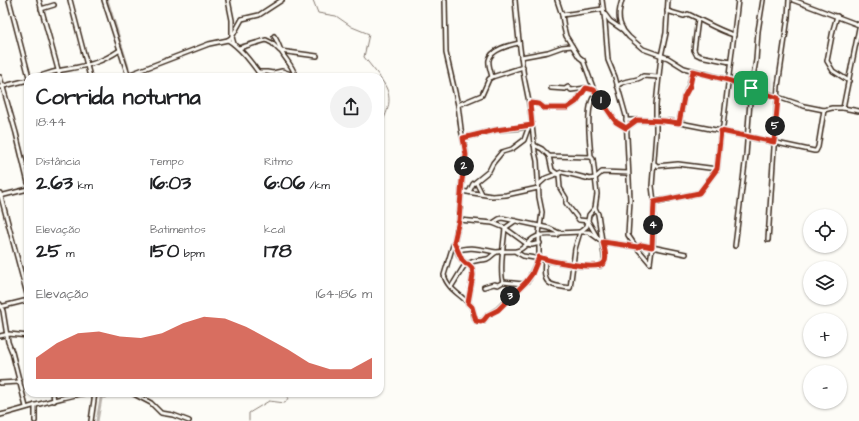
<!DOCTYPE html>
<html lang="pt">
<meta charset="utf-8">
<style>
:root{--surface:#fff;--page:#f2f2f2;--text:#202124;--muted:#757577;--accent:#c8321e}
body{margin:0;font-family:"Architects Daughter",sans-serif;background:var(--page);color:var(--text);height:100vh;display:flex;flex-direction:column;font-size:15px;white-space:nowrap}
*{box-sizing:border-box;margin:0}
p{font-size:13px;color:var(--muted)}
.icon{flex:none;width:22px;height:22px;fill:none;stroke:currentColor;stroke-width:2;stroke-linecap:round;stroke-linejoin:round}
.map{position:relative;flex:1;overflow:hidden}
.side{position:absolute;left:24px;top:73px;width:360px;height:324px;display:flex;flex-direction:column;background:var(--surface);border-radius:12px;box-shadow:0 1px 3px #0004}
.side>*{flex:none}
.buttons{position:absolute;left:803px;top:209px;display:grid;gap:8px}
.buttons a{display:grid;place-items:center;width:44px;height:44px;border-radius:50%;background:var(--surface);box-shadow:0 1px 3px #0004;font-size:20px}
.pin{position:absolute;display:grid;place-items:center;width:34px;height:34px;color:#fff;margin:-17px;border-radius:8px;box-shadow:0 2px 6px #0006}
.km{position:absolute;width:20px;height:20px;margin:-10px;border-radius:50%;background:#222;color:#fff;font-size:11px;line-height:20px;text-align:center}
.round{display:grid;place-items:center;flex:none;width:42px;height:42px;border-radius:21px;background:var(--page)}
.head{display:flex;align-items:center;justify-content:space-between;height:68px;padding:0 12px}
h1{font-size:22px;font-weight:700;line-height:30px}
.figures{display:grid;grid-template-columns:repeat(3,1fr);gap:6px;height:68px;padding:4px 12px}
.figures div{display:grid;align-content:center}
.figures b{font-size:20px;font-weight:700}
.figures small{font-size:11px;font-weight:400}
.figures p{font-size:11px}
.chart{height:112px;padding:8px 12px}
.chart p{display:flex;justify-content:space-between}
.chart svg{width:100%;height:72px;margin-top:4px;fill:var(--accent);opacity:.7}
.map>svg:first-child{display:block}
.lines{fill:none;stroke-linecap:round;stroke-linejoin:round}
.stream{stroke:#887d74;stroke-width:1}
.canal{stroke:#bbb4ad;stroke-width:3}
.minor-casing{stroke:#3b2a1e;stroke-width:6}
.minor{stroke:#fdfcf7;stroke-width:3}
.route-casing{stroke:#fff;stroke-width:8}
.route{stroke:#c8321e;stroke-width:5}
</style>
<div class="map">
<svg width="859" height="421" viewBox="0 0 859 421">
<rect width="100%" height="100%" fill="#fdfcf7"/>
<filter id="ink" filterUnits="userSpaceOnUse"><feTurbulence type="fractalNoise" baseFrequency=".025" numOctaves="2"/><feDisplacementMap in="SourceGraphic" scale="8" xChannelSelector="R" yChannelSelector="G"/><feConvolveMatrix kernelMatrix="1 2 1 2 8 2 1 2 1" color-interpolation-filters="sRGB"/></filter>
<g filter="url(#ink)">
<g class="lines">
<g class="stream">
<polyline points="313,0 318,13 336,16 352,27 369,34 364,57 380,77"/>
<path d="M 380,126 C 390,108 394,95 380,78"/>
<polyline points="249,421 249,413 269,401 285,403 288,398 287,393"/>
</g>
<g class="canal">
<polyline points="107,0 131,77"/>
<polyline points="97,421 102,393"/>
</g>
<defs>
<g id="minor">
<polyline points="9,0 29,77"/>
<polyline points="39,0 60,77"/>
<polyline points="70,0 90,77"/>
<polyline points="104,0 128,75"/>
<polyline points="228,0 232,20 232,37 234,44"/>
<path d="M 445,0 L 446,53 L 458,105 L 461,129 L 466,153 L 462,180 L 459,220 L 454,242 L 444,275 C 447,289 462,295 471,306 C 474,310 473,316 476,321 L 483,321 L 488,315 L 498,309 L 529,279 L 539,257 L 539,234 L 542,212 L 539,197 L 537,161 L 535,152 L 532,125 L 520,128 L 496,130 L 463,138"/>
<path d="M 515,0 C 517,26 520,51 524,77 C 527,93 531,108 532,125"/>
<polyline points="557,0 562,15 564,28 566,36 579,57 583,60 594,90 616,122 626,128 637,120"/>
<polyline points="602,0 605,22 608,60 615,77 626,116 630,200 628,235 636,247"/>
<path d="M 622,0 C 619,10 617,20 623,29"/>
<polyline points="793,0 859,25"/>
<polyline points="41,9 54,5"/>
<path d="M 667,11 L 684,16 L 688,14 C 704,21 717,30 734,35"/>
<polyline points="604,13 610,21 623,30 629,37 643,49 668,58 684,68 728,80 804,106 824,110 832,108 843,108 859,111"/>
<polyline points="562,15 603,9"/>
<polyline points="837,16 833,30 827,61 833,71 849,81"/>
<polyline points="698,19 694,50 696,54 700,56 730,62"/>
<path d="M 274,36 C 278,41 279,47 282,53 C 287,61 293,67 295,75"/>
<polyline points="228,40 232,37 242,19 259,15 282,0"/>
<polyline points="239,48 266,40 272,43 280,51 317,56"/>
<polyline points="521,57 548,52 562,47 572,46"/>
<polyline points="258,72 267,72 273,73 282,71 299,77"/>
<path d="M 128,75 L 209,44 L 228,40 C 242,49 252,64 262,77"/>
<polyline points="0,77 16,133 28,183"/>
<path d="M 37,77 C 44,75 51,72 58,71 C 83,66 98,65 120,50"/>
<path d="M 492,77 C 491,72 488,65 489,60 C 491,49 510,45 519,43"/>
<path d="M 617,86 C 627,78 634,83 643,76 L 659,77"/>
<polyline points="0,87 28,80"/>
<polyline points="551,88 565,89 568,87 571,90 586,88 594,90"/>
<polyline points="530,103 539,104 544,108 567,108 576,102 585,88"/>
<polyline points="458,105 482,95 489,79 492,77 523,67"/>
<polyline points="843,108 859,28"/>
<polyline points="626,120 670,121 721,131 814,151 816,151 818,147 824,110"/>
<polyline points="679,123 684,97 689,86 693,71"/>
<polyline points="549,156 552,170 559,175 560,188 566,198 566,203 579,220 588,221 597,237"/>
<path d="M 591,157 C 590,143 584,102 597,93"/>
<polyline points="655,164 657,166 678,164 717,169"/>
<polyline points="476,182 482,194"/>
<polyline points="538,185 546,178 562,172 590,179 595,178 602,172 628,173"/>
<polyline points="461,191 492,196 506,195 538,188"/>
<polyline points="469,192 473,184 489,171 493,163 502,152 512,149 524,140 529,126"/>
<polyline points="0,193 28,298"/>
<polyline points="0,196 28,189"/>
<polyline points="654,202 699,193 717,169 721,131 723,126 738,0"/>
<polyline points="459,220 493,223 505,228 515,221"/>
<polyline points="493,223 499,219 502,218 549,228 559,233"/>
<path d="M 505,228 L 527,244 C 535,234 545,234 557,235 L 558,233 L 580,232 L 589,232 L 603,242 L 638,247 L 642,245 L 686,254"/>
<path d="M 505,228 C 504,241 499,270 503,282 L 523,284"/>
<polyline points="768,240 778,86 788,17 789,0"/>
<path d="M 454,242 C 457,250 460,262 468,264 L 472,268 L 473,275 L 468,303"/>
<polyline points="735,246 746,155 751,88 756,60 758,31 763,0"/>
<polyline points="638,247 638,249 650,263"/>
<path d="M 457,251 C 469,245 483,250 496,252"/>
<polyline points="516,252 523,256 581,266 600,266 605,261 598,214 595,208 597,194 593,159 591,157 549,156 542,149 534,145"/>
<path d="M 545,259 C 543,284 546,285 570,288 L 575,249 L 580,232 L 587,226 L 589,215 L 595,208"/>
<polyline points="650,263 653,240 654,202 652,186 656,133 656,105 661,56 666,33 668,0"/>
<path d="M 468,264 C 476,259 479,261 487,259 C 491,258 493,253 497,252 C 512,249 515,256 527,244 L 532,245 L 540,243"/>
<path d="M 451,287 C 455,282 463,266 466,264"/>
<polyline points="484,287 494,284 498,285 503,282"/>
<polyline points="0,304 3,311 8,342 12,352 26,407"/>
<polyline points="0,307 28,300"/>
<polyline points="0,336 9,334 28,336"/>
<polyline points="0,383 20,382"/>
<polyline points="53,393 54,401"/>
<polyline points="100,393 105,395 108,393"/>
<polyline points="132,393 151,403 161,413 173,415 189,421"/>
<path d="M 0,415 C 28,408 56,398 85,393"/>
<polyline points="35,421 35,405"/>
<polyline points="91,421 95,393"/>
</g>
</defs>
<use href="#minor" class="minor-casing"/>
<use href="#minor" class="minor"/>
</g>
</g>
<g class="lines" filter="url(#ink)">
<defs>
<path id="route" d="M 693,71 L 728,80 L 778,98 L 774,142 L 721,131 L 717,169 L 699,193 L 654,202 L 652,247 L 642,245 L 638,247 L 603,242 C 604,248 608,258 604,263 C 597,271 550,261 539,257 L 532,274 L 526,282 L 498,310 L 488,315 L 484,320 L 481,322 L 476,321 L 472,307 L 468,303 L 473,275 L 472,268 L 468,264 L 466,264 L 462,260 L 454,242 L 459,220 L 462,180 L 466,155 L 463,138 L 496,130 L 532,125 L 530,103 L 539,104 L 544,108 L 567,108 L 576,102 L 586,88 L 594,90 L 616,122 L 626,128 L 637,120 L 664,121 L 679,123 L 684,97 L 690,86 Z"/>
</defs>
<use href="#route" class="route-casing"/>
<use href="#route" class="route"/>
</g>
</svg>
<div class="buttons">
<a><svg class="icon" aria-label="locate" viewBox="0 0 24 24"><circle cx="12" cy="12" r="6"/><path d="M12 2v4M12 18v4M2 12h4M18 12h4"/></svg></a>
<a><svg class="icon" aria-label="layers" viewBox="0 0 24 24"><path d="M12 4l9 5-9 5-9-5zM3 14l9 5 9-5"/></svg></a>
<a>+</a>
<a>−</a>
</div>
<div class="pin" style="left:751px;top:88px;background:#1e9e55"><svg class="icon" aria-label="arrive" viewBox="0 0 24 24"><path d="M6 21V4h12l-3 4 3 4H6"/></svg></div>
<b class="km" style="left:601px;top:100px">1</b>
<b class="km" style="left:464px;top:166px">2</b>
<b class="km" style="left:510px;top:296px">3</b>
<b class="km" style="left:653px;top:225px">4</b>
<b class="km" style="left:775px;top:126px">5</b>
<section class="side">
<div class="head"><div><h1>Corrida noturna</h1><p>18:44</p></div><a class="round"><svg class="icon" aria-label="share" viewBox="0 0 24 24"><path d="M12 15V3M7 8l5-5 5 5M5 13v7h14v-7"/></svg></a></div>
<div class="figures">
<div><p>Distância</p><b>2.63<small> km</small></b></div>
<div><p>Tempo</p><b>16:03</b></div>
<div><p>Ritmo</p><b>6:06<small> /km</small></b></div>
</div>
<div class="figures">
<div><p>Elevação</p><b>25<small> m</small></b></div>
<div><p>Batimentos</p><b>150<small> bpm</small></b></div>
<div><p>kcal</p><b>178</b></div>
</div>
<div class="chart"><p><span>Elevação</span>164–186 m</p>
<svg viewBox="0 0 160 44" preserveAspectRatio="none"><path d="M0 44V31L10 22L20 16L30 15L40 18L50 19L60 16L70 10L80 6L90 7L100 12L110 19L120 26L130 34L140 38L150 38L160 31V44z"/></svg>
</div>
</section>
</div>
